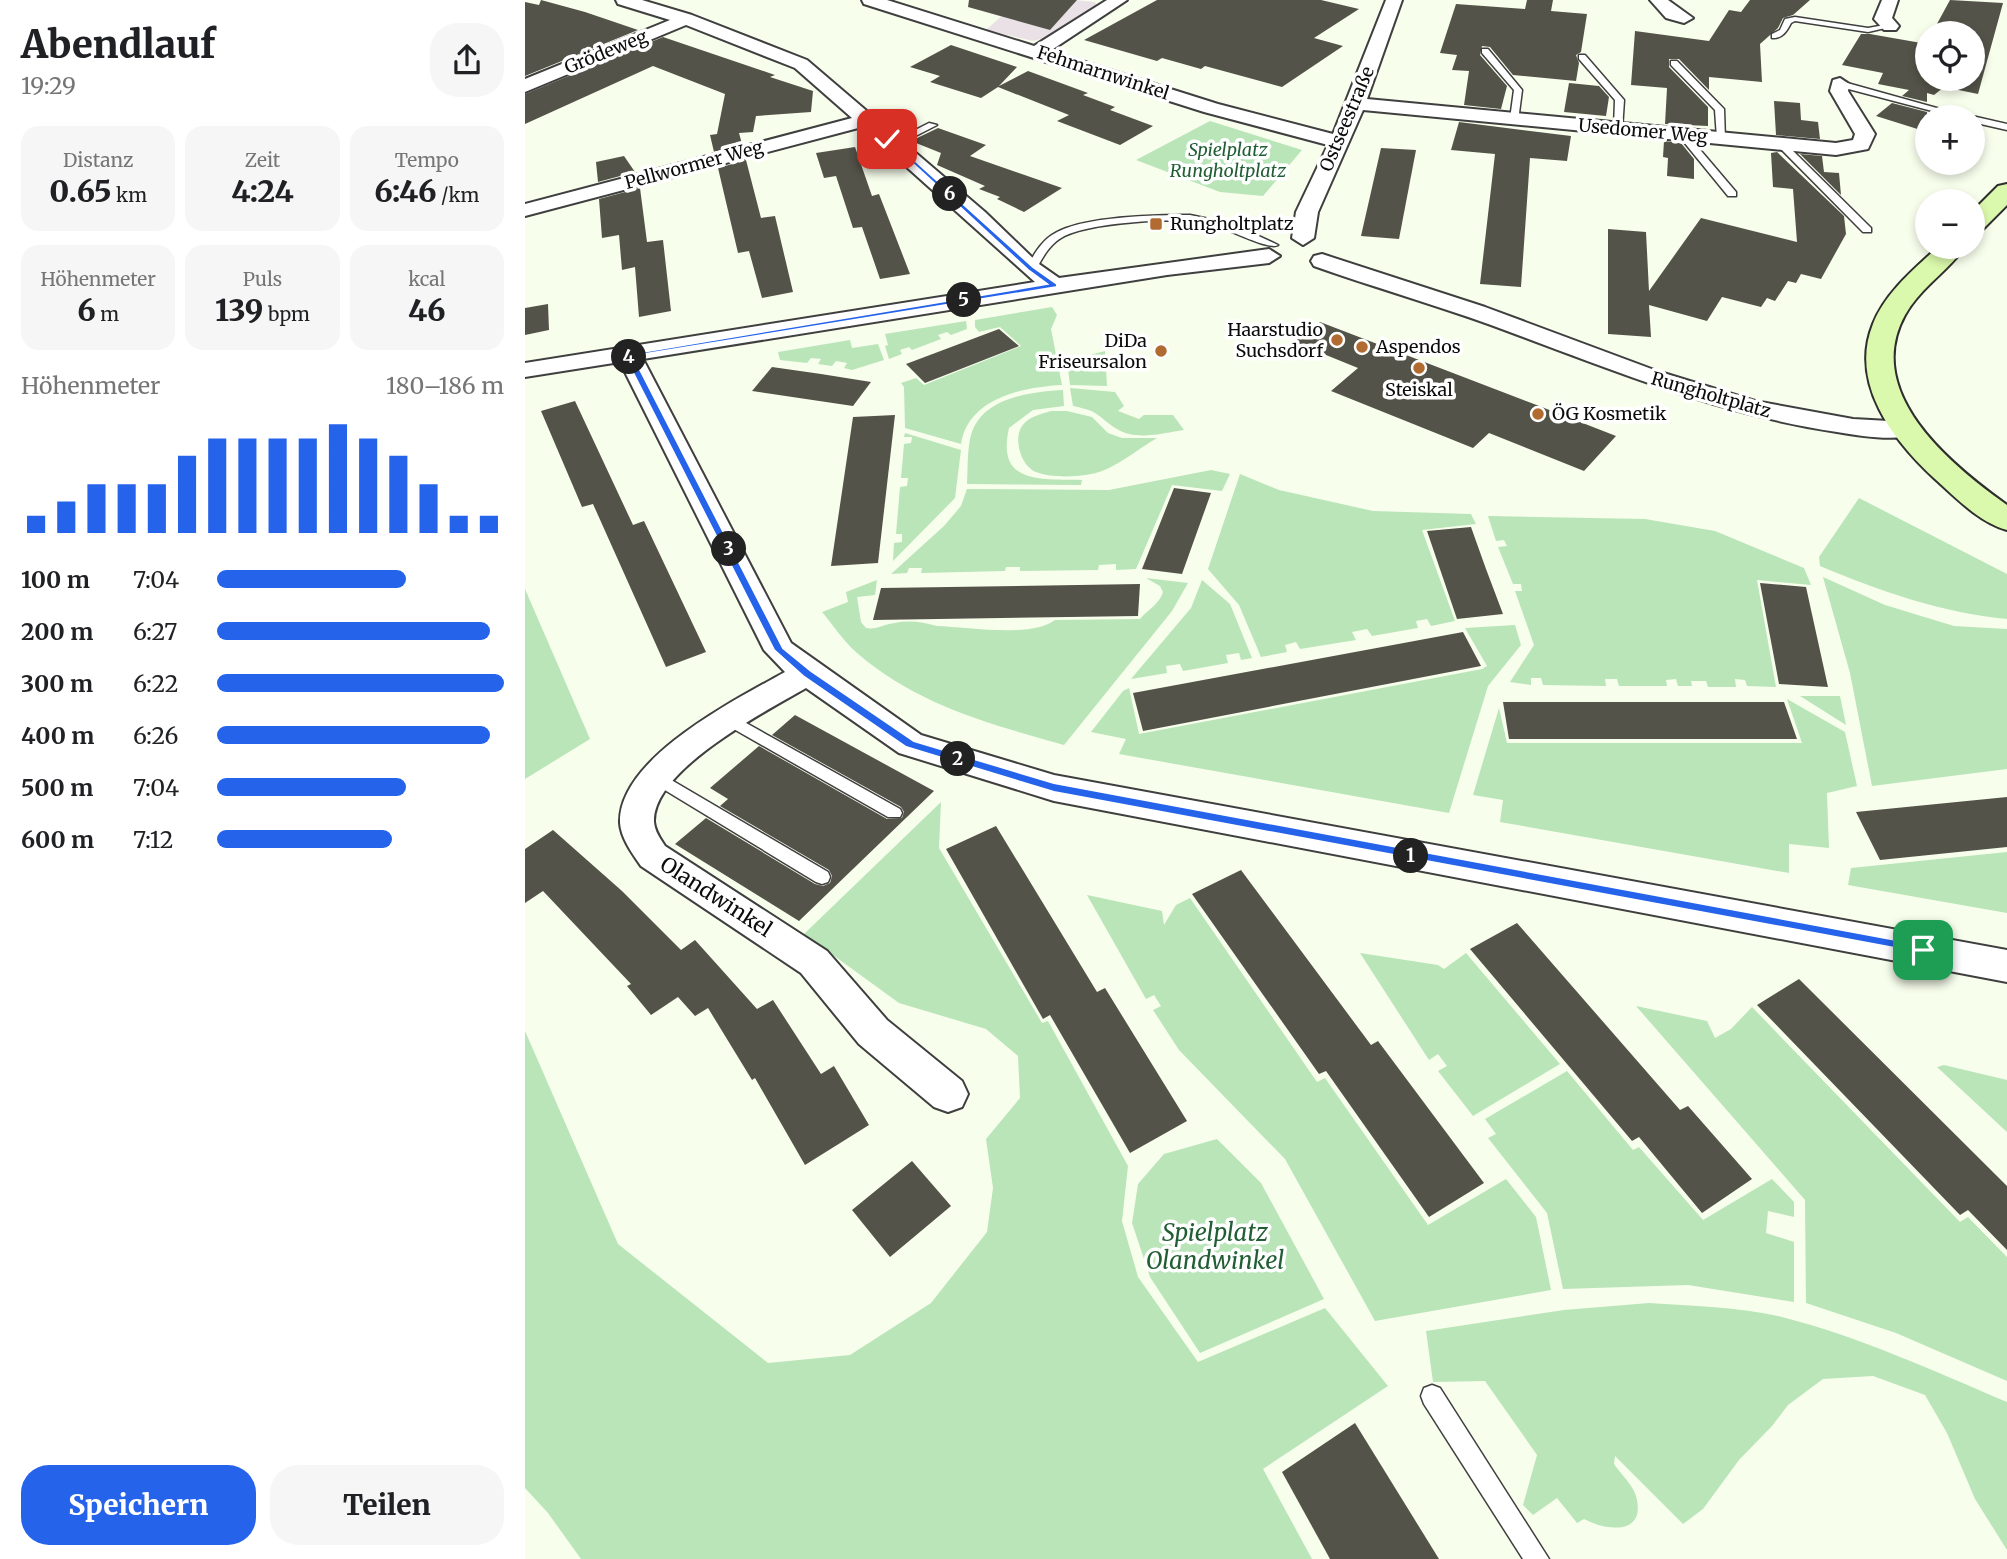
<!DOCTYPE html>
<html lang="de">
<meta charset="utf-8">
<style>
:root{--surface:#fff;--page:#f6f6f6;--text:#202124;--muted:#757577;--accent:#2563eb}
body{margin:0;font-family:Merriweather,serif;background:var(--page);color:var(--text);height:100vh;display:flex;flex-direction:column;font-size:26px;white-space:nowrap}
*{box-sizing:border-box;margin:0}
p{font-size:23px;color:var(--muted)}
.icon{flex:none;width:38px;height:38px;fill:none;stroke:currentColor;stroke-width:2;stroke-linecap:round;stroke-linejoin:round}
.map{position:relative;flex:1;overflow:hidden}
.side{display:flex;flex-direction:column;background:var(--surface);width:525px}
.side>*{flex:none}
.tools{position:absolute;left:1390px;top:21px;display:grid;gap:14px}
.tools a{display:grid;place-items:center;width:70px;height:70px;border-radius:50%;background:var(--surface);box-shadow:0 4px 10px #0003;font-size:35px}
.pin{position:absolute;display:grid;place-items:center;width:60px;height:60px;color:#fff;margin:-30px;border-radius:14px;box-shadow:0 4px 10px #0006}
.km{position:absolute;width:35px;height:35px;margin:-18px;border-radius:50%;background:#222;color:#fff;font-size:19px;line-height:35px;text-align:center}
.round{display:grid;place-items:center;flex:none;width:74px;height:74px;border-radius:28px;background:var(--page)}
.headline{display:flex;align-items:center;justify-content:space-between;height:119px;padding:0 21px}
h1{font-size:38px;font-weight:800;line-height:52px}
.stats{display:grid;grid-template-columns:repeat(3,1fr);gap:10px;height:119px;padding:7px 21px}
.stats div{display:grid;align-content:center;border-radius:18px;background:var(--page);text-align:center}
.stats b{font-size:30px;font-weight:800}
.stats small{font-size:19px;font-weight:400}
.stats p{font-size:19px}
.chart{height:196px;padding:14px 21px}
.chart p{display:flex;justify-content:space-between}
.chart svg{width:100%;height:126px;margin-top:7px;stroke:var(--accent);stroke-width:6}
.primary-button{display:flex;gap:14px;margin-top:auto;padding:14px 21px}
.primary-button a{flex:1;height:80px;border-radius:28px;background:var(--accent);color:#fff;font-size:28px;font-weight:800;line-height:80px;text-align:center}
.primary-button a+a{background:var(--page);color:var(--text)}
ul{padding:0 21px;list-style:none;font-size:23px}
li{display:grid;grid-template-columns:112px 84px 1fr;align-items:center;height:52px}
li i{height:18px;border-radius:9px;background:var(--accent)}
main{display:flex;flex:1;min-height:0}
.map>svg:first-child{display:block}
.industrial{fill:#eae1e6}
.green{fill:#b9e5b9}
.building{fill:#545349}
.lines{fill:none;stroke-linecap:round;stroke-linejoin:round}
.lane-casing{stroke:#3f3f3f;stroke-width:3}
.street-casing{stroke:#3f3f3f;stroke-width:4}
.secondary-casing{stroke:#2e2e2e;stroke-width:4}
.lane{fill:#fff;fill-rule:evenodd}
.street{fill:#fff;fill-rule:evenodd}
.secondary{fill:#dbf9ac;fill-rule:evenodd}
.route{fill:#2563eb;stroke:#fff;stroke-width:2}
.poi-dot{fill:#b16a2f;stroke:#fff;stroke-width:2.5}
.labels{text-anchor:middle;stroke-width:7;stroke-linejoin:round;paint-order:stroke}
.far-street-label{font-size:18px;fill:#0c0c0c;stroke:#fff}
.far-park-label{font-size:18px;font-style:italic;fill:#225e34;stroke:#fff}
.far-poi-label{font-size:18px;fill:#0c0c0c;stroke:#fff;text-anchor:start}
.street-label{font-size:21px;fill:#0c0c0c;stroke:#fff}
.near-park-label{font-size:24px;font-style:italic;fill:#225e34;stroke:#fff}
</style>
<main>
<section class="side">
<div class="headline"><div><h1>Abendlauf</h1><p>19:29</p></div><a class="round"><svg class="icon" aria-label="share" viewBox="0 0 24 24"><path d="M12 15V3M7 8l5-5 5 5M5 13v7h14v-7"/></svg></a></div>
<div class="stats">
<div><p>Distanz</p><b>0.65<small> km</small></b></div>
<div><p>Zeit</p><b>4:24</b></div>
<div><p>Tempo</p><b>6:46<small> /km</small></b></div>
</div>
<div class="stats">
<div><p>Höhenmeter</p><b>6<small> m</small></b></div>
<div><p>Puls</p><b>139<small> bpm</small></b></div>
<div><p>kcal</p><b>46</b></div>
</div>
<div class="chart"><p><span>Höhenmeter</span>180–186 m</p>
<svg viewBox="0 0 160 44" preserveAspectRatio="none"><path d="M5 44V38M15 44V33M25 44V27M35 44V27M45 44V27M55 44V17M65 44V11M75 44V11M85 44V11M95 44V11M105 44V6M115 44V11M125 44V17M135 44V27M145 44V38M155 44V38"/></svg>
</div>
<ul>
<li><b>100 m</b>7:04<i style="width:66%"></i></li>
<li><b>200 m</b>6:27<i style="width:95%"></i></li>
<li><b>300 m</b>6:22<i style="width:100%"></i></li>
<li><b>400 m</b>6:26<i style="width:95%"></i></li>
<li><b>500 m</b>7:04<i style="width:66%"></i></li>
<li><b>600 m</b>7:12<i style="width:61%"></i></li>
</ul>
<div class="primary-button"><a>Speichern</a><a>Teilen</a></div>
</section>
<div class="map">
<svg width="1482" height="1559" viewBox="0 0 1482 1559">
<rect width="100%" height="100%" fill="#f8feec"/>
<polygon class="industrial" points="494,0 550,0 570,2 572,6 519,38 508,41 461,30"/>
<g class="green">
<polygon points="685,121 777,150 738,196 695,192 611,160"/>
<path d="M 527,307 L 532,315 L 526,329 L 537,385 C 498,387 443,398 436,444 L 380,428 L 379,387 L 376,383 L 391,378 L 399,385 L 496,346 L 475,327 L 454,332 L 450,327 L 450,320 Z"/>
<polygon points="441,321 442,329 426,335 422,332 413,335 416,339 387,350 384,347 375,350 377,354 364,359 360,346 363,345 360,334"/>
<polygon points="325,340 327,348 353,344 359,360 327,370 319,368 322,363 311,361 307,366 293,364 296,359 286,358 282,363 255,360 253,352"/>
<polygon points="580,351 582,386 545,385 542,361"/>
<path d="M 545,388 L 590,392 L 599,406 L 593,411 L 614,419 L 619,415 L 648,415 L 659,430 C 639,433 611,441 592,429 C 571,416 577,412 548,406 Z"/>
<path d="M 538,390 L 539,406 L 508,410 L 484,428 C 471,485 516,479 557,480 L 556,485 L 442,484 C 443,468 442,450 446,435 C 457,397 506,392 538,390 Z"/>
<path d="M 526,411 L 542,411 L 567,417 L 583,433 L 597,438 L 632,438 C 613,449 587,471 566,474 C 551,477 526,478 511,472 C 496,466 488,439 497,426 C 503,417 516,414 526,411 Z"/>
<polygon points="380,433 436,450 430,498 368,561 369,543 377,542 377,534 371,534 375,487 382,486 383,478 376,478 379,444 386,443 387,437 379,437"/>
<polygon points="686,470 705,474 697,491 647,485 611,569 591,570 591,564 574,565 573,570 495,571 495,567 481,567 480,571 396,573 397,568 384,568 382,573 366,574 419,526 436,506 442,489 584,490"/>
<polygon points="715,474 754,490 848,511 946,514 951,524 897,530 930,621 906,626 902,619 891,621 893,628 847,636 842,629 827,632 831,640 775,649 771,642 760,645 762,652 736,657 714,605 683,569"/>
<path d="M 1334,498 L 1482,574 L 1482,619 C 1417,613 1355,591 1295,566 L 1294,557 Z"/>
<polygon points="963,516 1120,519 1190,531 1279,568 1286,585 1232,580 1251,687 1222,686 1220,680 1210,679 1211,687 1183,687 1181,681 1166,681 1167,686 1153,686 1151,679 1141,680 1142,686 1094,686 1092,679 1080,679 1081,686 1018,685 1016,678 1006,678 1006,685 985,682 1009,645 990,591 997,591 996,584 988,584 973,547 982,546 979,540 971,541"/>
<polygon points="1298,577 1360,605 1429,626 1482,629 1482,769 1347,786 1325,673"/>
<path d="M 621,578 L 663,583 L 647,611 L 539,745 C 465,724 392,705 332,653 C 319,642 308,625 297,612 L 323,602 L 321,592 L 352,580 L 350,595 L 332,597 L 336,622 L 341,628 C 352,630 359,624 370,623 C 384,620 398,622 412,626 C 442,627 507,638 530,620 L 615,619 C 623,609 634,605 638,592 L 635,586 Z"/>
<polygon points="677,580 705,604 727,658 716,660 714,653 701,655 703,663 658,671 655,664 641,666 642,673 606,679 666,608"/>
<polygon points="0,589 65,739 0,779"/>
<polygon points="990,625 996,645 963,686 924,813 594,754 601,739 566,732 598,691 604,688 614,734 957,669 962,666 940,628"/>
<polygon points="1275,696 1315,696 1321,725"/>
<polygon points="1262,699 1320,732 1332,786 1302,793 1304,848 1264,844 1264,873 975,822 978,800 948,795 974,708 982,743 1277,743"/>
<polygon points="416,802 414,848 517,1023 523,1021 603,1166 597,1221 613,1277 673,1362 800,1308 863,1386 738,1469 787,1559 56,1559 23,1513 0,1488 0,1031 93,1244 243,1363 325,1355 406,1303 462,1232 468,1188 461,1139 495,1098 493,1056 461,1029 374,1003 279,934"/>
<polygon points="1482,852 1482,913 1323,885 1326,868"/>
<polygon points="562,895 637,911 639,925 651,905 665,898 792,1082 800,1078 903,1225 981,1179 1011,1217 1026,1290 850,1321 760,1159 654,1050 628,1010 636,1006 629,995 621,999"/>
<polygon points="835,953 913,965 919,969 941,953 1035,1064 948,1116 913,1071 922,1066 913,1054 904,1060"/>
<polygon points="1111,1006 1182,1021 1190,1038 1206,1029 1227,1007 1435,1222 1443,1217 1482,1257 1482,1381 1371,1333 1281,1303 1280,1200"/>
<polygon points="1419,1065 1482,1080 1482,1132 1412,1067"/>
<polygon points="1042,1071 1108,1150 1114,1147 1178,1220 1247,1179 1269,1202 1269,1217 1243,1211 1241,1233 1269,1242 1269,1302 1163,1285 1038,1289 1022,1213 963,1138 971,1134 960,1119"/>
<polygon points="692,1139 736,1183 799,1299 675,1353 625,1277 607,1223 613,1184 639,1154"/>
<path d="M 1124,1303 C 1168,1306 1214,1307 1257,1317 C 1335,1337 1409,1371 1482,1402 L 1482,1550 L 1450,1499 L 1422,1433 L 1400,1395 L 1348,1376 L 1298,1379 L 1263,1405 L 1247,1426 L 1214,1460 L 1178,1509 L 1158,1524 L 1090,1456 L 1089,1464 C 1095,1473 1108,1485 1111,1496 C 1122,1536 1081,1531 1059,1519 L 1052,1523 L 1032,1498 L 1008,1515 L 998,1505 L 1012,1455 L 960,1381 L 908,1382 L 901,1331 L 1039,1310 Z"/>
</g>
<g class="building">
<polygon points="16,0 60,12 113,30 0,76 0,2 14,5"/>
<polygon points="444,0 552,0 525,30 443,7"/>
<polygon points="632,0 796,0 834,9 789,38 818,46 757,87 680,66 676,69 637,58 632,61 559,40"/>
<polygon points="1002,0 1028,0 1026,11 1062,14 1056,52 1051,55 1054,63 1051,81 988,75 965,47 957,46 955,55 982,86 976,109 939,105 944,71 927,70 932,55 915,53 931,4 1000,9"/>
<polygon points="1225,0 1285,0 1268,15 1258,18 1253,28 1235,44 1237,82 1184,77 1184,90 1154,59 1144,59 1144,67 1183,107 1183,126 1140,124 1142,88 1106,85 1110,31 1184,41 1204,10 1216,12"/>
<polygon points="1425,0 1478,3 1453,94 1419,87 1409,95 1402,93 1402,102 1377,96 1384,90 1353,84 1358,73 1317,65 1336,34 1345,34 1402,44 1402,79 1447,79 1447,33 1407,33"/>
<polygon points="138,37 250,75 245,77 288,91 286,112 231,116 228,132 214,133 217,144 189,152 185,135 192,134 200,94 128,66 0,124 0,94"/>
<polygon points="426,45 492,67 474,86 503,71 563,93 558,95 590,107 585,110 628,126 595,145 532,121 544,115 473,87 456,98 405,82 415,76 385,67"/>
<polygon points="1044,83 1074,86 1084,97 1081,116 1039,112"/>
<polygon points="1249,101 1275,103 1276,120 1293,122 1295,139 1251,135"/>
<polygon points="1367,103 1402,112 1402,132 1351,116"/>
<polygon points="934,122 1046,136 1042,161 1005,158 996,287 955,284 970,154 926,150"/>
<polygon points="413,128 461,145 445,156 537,188 499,212 472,199 475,197 454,189 460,186 412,165 416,153 386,141"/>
<polygon points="1139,141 1156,143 1169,159 1169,179 1142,176 1143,158 1138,157"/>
<polygon points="330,147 347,196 354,194 385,274 355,279 337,227 328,228 311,176 299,178 291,153"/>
<polygon points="856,148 891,150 874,239 836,236"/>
<polygon points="1252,152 1319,216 1321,234 1296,279 1276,274 1271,283 1263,281 1250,301 1242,298 1236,307 1197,297 1182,321 1124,305 1126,337 1083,334 1083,229 1121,232 1124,291 1176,218 1272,242 1268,189 1248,187 1246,153"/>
<polygon points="1275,154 1297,156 1299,172 1314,173 1316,195"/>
<polygon points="99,156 110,172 73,182 71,162"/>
<polygon points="221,160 236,218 250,216 268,292 237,298 224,251 213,253 193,168"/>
<polygon points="115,188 122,242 138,240 146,311 114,317 110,267 97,270 94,235 77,238 74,199"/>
<polygon points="23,304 24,330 0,335 0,308"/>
<polygon points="795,322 1009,404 1091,436 1059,471 964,433 948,448 806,391 833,368 769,342"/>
<polygon points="474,329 494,346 400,383 381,364"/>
<polygon points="247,367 296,374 346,382 328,406 227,391"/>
<polygon points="50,401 108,525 119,521 181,652 141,667 68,504 57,507 16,411"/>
<polygon points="370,415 353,563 306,566 328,417"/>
<polygon points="649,488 686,493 657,574 617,569"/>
<polygon points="946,527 961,569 978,614 932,619 902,531"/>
<polygon points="1235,583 1281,587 1303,687 1254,684"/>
<polygon points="615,584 613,616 348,620 356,588"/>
<polygon points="938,632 956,666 618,731 608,693"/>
<polygon points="978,702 1259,702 1272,739 984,739"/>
<polygon points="270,715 409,791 274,921 150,844 181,818 290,884 298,886 305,883 307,876 304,870 195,806 203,799 185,788 234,746 362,819 377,818 379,812 376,807 247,735"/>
<polygon points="1482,797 1482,847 1355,860 1331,812"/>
<polygon points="471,826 572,992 580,988 662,1121 605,1153 525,1015 518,1019 421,849"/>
<polygon points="28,830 97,891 156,950 170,940 232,1009 248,1000 296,1074 309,1066 344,1125 280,1165 230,1078 227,1080 183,1008 170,1016 153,997 126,1015 102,986 106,984 18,891 0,903 0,849"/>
<polygon points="716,870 846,1045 853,1041 959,1183 904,1217 801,1071 794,1074 667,894"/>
<polygon points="992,923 1155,1110 1163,1106 1227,1179 1177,1213 1114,1137 1107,1141 945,949"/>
<polygon points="1274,979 1482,1186 1482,1250 1443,1210 1435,1215 1232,1005"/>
<polygon points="387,1161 426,1206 365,1257 327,1210"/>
<polygon points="830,1423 914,1559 805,1559 757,1472"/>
</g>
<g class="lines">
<defs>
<g id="lane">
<path d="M 1270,17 L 1343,28 L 1365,24 L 1369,26 L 1343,32 L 1270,21 L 1266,23 C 1262,31 1257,39 1247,38 L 1247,34 L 1255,30 L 1260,19 Z"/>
<polygon points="957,49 963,49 997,90 993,121 985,119 989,90 957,53"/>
<polygon points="1054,55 1060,55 1099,100 1097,130 1089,128 1090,100 1054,59"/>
<polygon points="1146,61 1152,61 1199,109 1200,140 1192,138 1190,110 1146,65"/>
<polygon points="1315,81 1444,117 1447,116 1482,124 1482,130 1447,122 1447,117 1430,117 1312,86 1312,82"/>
<polygon points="404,123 412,125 371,146 363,144"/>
<polygon points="1154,132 1160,132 1211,192 1211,196 1203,196 1154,136"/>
<polygon points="1253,142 1259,142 1346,228 1346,232 1338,232 1253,146"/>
<path d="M 665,215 L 708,224 L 753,245 C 744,251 699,227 684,223 C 654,217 562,222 536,238 C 523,246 517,259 510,271 L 501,269 C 508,256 515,243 527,235 C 555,216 630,215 665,215 Z"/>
<polygon points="205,714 375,809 377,813 375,817 363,817 200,724 197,720 200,716"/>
<polygon points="131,771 303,872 305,877 303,882 297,884 291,882 125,781 123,777 125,773"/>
<polygon points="907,1385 915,1388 1024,1559 998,1559 899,1404 896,1396 899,1388"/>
</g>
<g id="street">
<path d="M 91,0 L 117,0 L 167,15 L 282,60 L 460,212 L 514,264 L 534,278 L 744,249 L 755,256 L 744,263 L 642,275 L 118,359 L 266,643 L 396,735 L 529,775 L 1482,950 L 1482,982 L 529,801 L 374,753 L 281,688 C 241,711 127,770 129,822 C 130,832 135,838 140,846 L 302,951 L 362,1020 L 437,1081 L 443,1094 L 437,1107 L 423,1112 L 409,1107 L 334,1044 L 276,973 L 116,866 C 107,853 96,838 95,823 C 93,758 212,699 260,672 L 239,650 L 95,362 L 0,377 L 0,363 L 510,282 L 337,127 L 0,216 L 0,204 L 327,118 L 270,68 L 161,25 L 0,92 L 0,79 L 145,20 L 93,4 Z"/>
<polygon points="337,0 362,0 509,46 582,0 602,0 525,51 693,104 808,134 861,0 877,0 842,99 1311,143 1328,140 1330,134 1305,91 1308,80 1315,78 1324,84 1323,91 1350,134 1343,149 1311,155 838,110 793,212 789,238 778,245 767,238 771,212 803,145 679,112 339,4"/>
<polygon points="1125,0 1143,0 1168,18 1159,23 1141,18"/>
<polygon points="1357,0 1373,0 1367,18 1374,26 1371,30 1359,30 1349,19"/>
<path d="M 797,254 L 960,307 L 1132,371 L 1230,401 L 1328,419 L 1382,422 L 1391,425 L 1395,430 L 1391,435 C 1367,441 1336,436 1312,432 C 1191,414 1080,367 966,325 C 908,304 848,287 789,266 L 786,261 L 789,256 Z"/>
</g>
<g id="secondary">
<polygon points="1482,184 1482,205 1456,231 1447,233 1447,212 1473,186"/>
<path d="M 1413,247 L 1440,247 C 1422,272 1395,288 1380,315 C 1337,393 1426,465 1482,505 L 1482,530 C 1455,523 1430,497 1409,478 C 1368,440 1324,383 1348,324 C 1360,293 1389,269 1413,247 Z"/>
</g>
</defs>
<use href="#lane" class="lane-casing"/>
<use href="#street" class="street-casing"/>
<use href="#secondary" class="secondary-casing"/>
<use href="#lane" class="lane"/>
<use href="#street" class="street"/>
<use href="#secondary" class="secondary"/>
</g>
<polygon class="route" points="360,138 365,138 508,267 532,284 532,287 108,356 258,648 286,671 389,741 529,783 1398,945 1402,947 1402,954 529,792 381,747 278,676 249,650 99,355 522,284 503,270"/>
<g class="poi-dot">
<rect x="624" y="217" width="14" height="14" rx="3.5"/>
<circle cx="812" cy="340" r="7"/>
<circle cx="837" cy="347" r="7"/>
<circle cx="636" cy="351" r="7"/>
<circle cx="894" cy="368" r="7"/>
<circle cx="1013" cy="414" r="7"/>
</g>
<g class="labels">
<g class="far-street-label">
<text transform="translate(81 52) rotate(-22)" y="6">Grödeweg</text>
<text transform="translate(578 73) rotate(18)" y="6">Fehmarnwinkel</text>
<text transform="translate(822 119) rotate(-67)" y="6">Ostseestraße</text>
<text transform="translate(1118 131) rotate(5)" y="6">Usedomer Weg</text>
<text transform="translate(169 165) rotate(-15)" y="6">Pellwormer Weg</text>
<text transform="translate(1186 395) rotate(16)" y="6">Rungholtplatz</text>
</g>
<g class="far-park-label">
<text x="703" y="156">Spielplatz<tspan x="703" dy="21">Rungholtplatz</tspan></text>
</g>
<g class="far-poi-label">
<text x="645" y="230">Rungholtplatz</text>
<text x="798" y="336" text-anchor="end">Haarstudio<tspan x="798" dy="21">Suchsdorf</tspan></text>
<text x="622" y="347" text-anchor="end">DiDa<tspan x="622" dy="21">Friseursalon</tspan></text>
<text x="851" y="353">Aspendos</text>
<text x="894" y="396" text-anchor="middle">Steiskal</text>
<text x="1027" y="420">ÖG Kosmetik</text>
</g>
<g class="street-label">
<text transform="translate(191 897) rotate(33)" y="7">Olandwinkel</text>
</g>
<g class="near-park-label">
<text x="690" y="1241">Spielplatz<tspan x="690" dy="28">Olandwinkel</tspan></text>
</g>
</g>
</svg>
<div class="tools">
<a><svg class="icon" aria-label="locate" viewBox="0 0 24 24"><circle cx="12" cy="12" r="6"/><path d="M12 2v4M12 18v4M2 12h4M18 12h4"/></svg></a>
<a>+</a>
<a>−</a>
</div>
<div class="pin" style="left:1398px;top:950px;background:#1e9e55"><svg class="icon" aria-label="arrive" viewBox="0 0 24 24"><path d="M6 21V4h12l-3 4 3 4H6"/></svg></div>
<div class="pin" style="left:362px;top:139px;background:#d93025"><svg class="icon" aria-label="check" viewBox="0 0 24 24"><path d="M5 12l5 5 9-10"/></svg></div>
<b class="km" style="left:886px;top:856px">1</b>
<b class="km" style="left:433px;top:759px">2</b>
<b class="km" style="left:204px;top:549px">3</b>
<b class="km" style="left:104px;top:357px">4</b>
<b class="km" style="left:439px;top:300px">5</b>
<b class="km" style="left:425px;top:194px">6</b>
</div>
</main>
